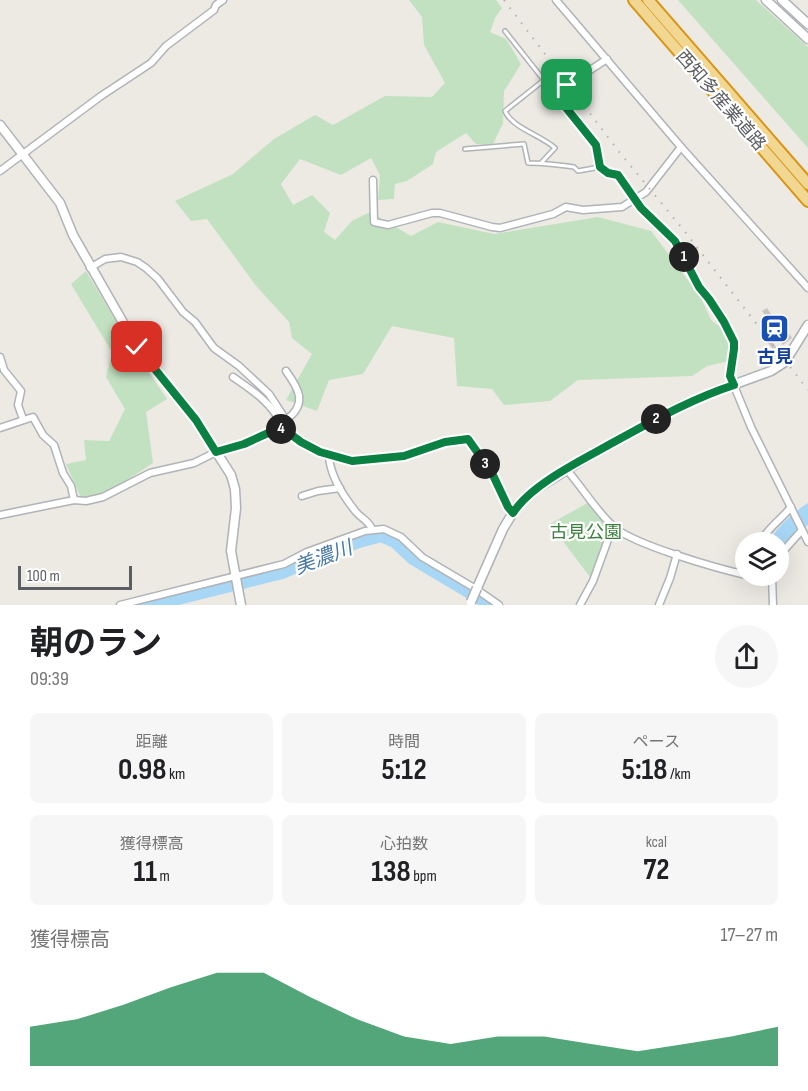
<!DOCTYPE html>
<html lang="ja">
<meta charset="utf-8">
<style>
:root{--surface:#fff;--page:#f6f6f6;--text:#202124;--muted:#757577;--accent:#0b8043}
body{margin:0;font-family:"Sofia Sans Condensed","Noto Sans JP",sans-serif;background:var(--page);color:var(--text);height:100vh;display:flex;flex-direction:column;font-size:22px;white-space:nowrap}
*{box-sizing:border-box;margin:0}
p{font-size:20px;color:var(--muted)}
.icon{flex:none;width:33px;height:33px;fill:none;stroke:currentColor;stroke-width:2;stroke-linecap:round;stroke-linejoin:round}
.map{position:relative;height:605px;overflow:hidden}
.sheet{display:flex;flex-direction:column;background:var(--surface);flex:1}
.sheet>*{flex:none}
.fabs{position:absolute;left:735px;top:532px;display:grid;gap:12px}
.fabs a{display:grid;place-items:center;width:54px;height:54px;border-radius:50%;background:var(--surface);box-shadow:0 6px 24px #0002;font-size:30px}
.scale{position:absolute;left:18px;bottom:15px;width:114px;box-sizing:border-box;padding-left:6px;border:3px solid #5b5e62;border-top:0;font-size:16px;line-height:21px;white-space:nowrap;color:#5b5e62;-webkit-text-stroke:4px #fff;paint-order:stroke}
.pin{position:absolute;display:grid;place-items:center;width:51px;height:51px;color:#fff;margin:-26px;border-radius:12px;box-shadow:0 3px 9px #0006}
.km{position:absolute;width:30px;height:30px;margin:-15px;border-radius:50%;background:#222;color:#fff;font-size:16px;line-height:30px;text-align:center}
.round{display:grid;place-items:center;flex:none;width:63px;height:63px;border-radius:32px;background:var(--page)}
.head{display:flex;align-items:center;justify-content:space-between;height:102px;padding:0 30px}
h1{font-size:33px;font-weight:700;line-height:45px}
.stats{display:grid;grid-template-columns:repeat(3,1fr);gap:9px;height:102px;padding:6px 30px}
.stats div{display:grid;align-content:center;border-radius:9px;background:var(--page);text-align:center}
.stats b{font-size:30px;font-weight:700}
.stats small{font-size:16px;font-weight:400}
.stats p{font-size:16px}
.chart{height:168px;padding:12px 30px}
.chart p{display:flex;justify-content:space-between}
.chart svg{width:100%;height:108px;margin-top:6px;fill:var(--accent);opacity:.7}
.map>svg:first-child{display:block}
.green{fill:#c2e1c1}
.water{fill:#a8d7f6}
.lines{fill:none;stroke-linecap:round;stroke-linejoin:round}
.river{stroke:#a8d7f6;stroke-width:14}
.building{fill:#c8c4c0}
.lane-casing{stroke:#b0b3b7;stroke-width:6}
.street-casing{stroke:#b0b3b7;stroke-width:9}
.secondary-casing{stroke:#afb2b6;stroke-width:11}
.highway-casing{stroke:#d99515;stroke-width:14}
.lane{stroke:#fff;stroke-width:3}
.street{stroke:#fff;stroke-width:6}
.secondary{stroke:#fff;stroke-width:8}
.highway{stroke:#f2d793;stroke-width:10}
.rail{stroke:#b1b2b2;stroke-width:2;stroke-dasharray:1.5 8;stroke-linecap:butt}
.secondary-bridge-casing{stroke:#afb2b6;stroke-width:11;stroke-linecap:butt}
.secondary-bridge{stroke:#fff;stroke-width:8}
.route-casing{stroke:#fff;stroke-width:12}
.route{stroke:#0b8043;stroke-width:8}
.labels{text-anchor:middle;stroke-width:4.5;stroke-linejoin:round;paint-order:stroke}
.street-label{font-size:18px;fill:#5b5e62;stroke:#fff}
.transit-label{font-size:18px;font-weight:bold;fill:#164399;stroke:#fff}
.park-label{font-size:18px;fill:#3c7f3d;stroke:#fff}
.water-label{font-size:20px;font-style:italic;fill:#4879a6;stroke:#fff}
</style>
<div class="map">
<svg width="808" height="605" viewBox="0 0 808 605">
<rect width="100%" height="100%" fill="#eceae3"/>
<g class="green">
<polygon points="409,0 496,0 502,8 495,18 490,32 506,39 521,64 504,91 503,123 493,144 476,144 466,133 436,152 433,164 407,181 395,184 394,199 378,200 380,175 371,158 341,175 300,159 281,184 293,205 312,195 330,213 324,232 335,240 352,221 370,212 411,236 438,222 494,234 598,217 651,231 700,296 711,320 734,337 729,361 707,366 692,376 578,380 550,401 504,405 492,389 457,386 454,338 392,326 363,374 329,380 317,411 286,400 312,354 292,338 289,322 257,287 207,219 191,221 175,201 233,174 274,139 315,115 333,125 385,96 432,97 445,83 424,45 422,17"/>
<polygon points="678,0 756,0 808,47 808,148"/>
<polygon points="86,271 132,348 167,399 146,412 153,463 104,495 81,498 66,464 86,460 84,440 109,441 125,409 106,377 112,352 71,284"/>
<polygon points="591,501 613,526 593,581 550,524"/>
</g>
<path class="water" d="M 808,503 L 808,525 L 788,539 L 779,550 L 778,543 L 768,543 C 777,527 792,513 808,503 Z"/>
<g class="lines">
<polyline class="river" points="136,605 178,598 282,572 323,554 359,541 381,535 395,541 413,558 492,605"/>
</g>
<g class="building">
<polygon points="767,308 783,332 786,330 792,338 783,345 761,318 766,316 762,311"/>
<polygon points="763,330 776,347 775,349 773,349 760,333"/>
</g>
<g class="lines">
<defs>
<g id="lane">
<polyline points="505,31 554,93"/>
<path d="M 465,149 L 524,144 L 528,163 C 544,163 559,165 574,167 L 578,171 L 600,167"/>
<path d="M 541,163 L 555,148 C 541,135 512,128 505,111 L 544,80"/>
</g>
<g id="street">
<polyline points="556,0 681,147 808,288"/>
<polyline points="575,80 607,59"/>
<polyline points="567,85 555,94 596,145 600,167 608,173 618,175 641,208 675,241 699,287 709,299 724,322 734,342 734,349 730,376 751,427 808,542"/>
<polyline points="0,171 101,96 151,63 166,46 214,10 216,5 223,0"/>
<polyline points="373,180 374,222 388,225 432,213 440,213 492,227 500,228 553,214 566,207 583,210 622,207 646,192 681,147"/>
<polyline points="90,268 105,259 121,257 137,262 146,268 158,279 183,312 195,322 214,348 239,366 269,394 286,420 285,431"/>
<polyline points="0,357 4,370 21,391 18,405 23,419"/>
<path d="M 233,377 C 253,391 271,402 282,425 L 280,429"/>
<path d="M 286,420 C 308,404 299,389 286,371"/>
<polyline points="0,428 33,417 43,435 54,445 63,473 71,486 74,500"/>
<path d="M 329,456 C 330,475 344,497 356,512 C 361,518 369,521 372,529"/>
<path d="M 566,469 C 583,488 595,510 614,527 C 635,545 716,568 746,575"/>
<polyline points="302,496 318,491 340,488"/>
<polyline points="0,515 74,500 86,501 103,497 150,473 194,463 216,452 244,444 277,429 285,431 320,452 352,461 404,455 423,451 445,442 468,439 492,473 508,507 513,513"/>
<path d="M 760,543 C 767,528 781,520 791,507"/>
<polyline points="778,557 802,530"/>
<polyline points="754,576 758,576"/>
<polyline points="772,576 773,605"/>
<polyline points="120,605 284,564 307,552 365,531 384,529 401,537 422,557 476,589 499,605"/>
<polyline points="580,605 593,581 613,526"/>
<polyline points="659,605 670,578 677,554"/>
</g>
<g id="secondary">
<polyline points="766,0 808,39"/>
<polyline points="782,0 808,24"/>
<polyline points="0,125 60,203 73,235 137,347 196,420 231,475 235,489 236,508 231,551 241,605"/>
<polyline points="477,588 503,529 517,506 536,489 597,451 681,406 716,391 771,371 785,362 808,325"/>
</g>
<g id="highway">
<polyline points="634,0 808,201"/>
<polyline points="648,0 808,184"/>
</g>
</defs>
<use href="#lane" class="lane-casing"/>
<use href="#street" class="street-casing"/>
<use href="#secondary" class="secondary-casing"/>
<use href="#highway" class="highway-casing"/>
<use href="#lane" class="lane"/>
<use href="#street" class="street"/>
<use href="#secondary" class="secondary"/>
<use href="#highway" class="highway"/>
<polyline class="rail" points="504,0 620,153 682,228 808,390"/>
<defs>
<polyline id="secondary-bridge" points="471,602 477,588"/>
</defs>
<use href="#secondary-bridge" class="secondary-bridge-casing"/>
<use href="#secondary-bridge" class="secondary-bridge"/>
</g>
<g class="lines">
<defs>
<path id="route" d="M 137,347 L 196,420 L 216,452 L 244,444 L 277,429 L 285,430 L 301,442 L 320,452 L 352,461 L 404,456 L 445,442 L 468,439 L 492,473 L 508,507 L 513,513 C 531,484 584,459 614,442 C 653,421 691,399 734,385 L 730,376 L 734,349 L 734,342 L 724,322 L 709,299 L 699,287 L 675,241 L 641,208 L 618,175 L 608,173 L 600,167 L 596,145 L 555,94 L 567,85"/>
</defs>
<use href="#route" class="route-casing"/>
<use href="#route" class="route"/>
</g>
<defs>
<symbol id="station-square" viewBox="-11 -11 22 22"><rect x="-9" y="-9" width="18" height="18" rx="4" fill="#1a4fb4" stroke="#fff"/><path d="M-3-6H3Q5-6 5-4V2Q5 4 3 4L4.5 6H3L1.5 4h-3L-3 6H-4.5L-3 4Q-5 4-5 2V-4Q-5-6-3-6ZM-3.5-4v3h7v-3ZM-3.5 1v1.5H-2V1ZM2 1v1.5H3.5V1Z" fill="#fff"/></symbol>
</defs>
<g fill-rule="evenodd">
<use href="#station-square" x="758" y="312" width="33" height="33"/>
</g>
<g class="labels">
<g class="street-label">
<text transform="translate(721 100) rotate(49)" y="6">西知多産業道路</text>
</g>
<g class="transit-label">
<text x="775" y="363">古見</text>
</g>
<g class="park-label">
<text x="586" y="538">古見公園</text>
</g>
<g class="water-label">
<text transform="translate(323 557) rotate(-21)" y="7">美濃川</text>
</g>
</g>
</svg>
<div class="fabs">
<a><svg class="icon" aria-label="layers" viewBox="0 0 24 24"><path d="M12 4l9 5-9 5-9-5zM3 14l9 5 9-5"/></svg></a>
</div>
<div class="scale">100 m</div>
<div class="pin" style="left:567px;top:85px;background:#1e9e55"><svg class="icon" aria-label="arrive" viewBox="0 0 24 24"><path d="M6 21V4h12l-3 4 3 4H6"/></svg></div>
<div class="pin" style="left:137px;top:347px;background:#d93025"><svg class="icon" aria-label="check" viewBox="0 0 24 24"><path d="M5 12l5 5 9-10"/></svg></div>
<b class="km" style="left:684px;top:257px">1</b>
<b class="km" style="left:656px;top:419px">2</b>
<b class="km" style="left:485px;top:464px">3</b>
<b class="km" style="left:281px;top:429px">4</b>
</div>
<section class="sheet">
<div class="head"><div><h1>朝のラン</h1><p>09:39</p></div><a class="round"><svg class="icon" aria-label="share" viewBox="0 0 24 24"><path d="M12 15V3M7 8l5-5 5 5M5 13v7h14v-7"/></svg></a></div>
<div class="stats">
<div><p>距離</p><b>0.98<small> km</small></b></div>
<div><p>時間</p><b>5:12</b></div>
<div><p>ペース</p><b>5:18<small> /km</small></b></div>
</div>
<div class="stats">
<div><p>獲得標高</p><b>11<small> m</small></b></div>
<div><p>心拍数</p><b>138<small> bpm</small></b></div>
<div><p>kcal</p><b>72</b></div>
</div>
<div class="chart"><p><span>獲得標高</span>17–27 m</p>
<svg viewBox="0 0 160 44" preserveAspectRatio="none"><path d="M0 44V28L10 25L20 19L30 12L40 6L50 6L60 16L70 25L80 32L90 35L100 32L110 32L120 35L130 38L140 35L150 32L160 28V44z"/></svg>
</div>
</section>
